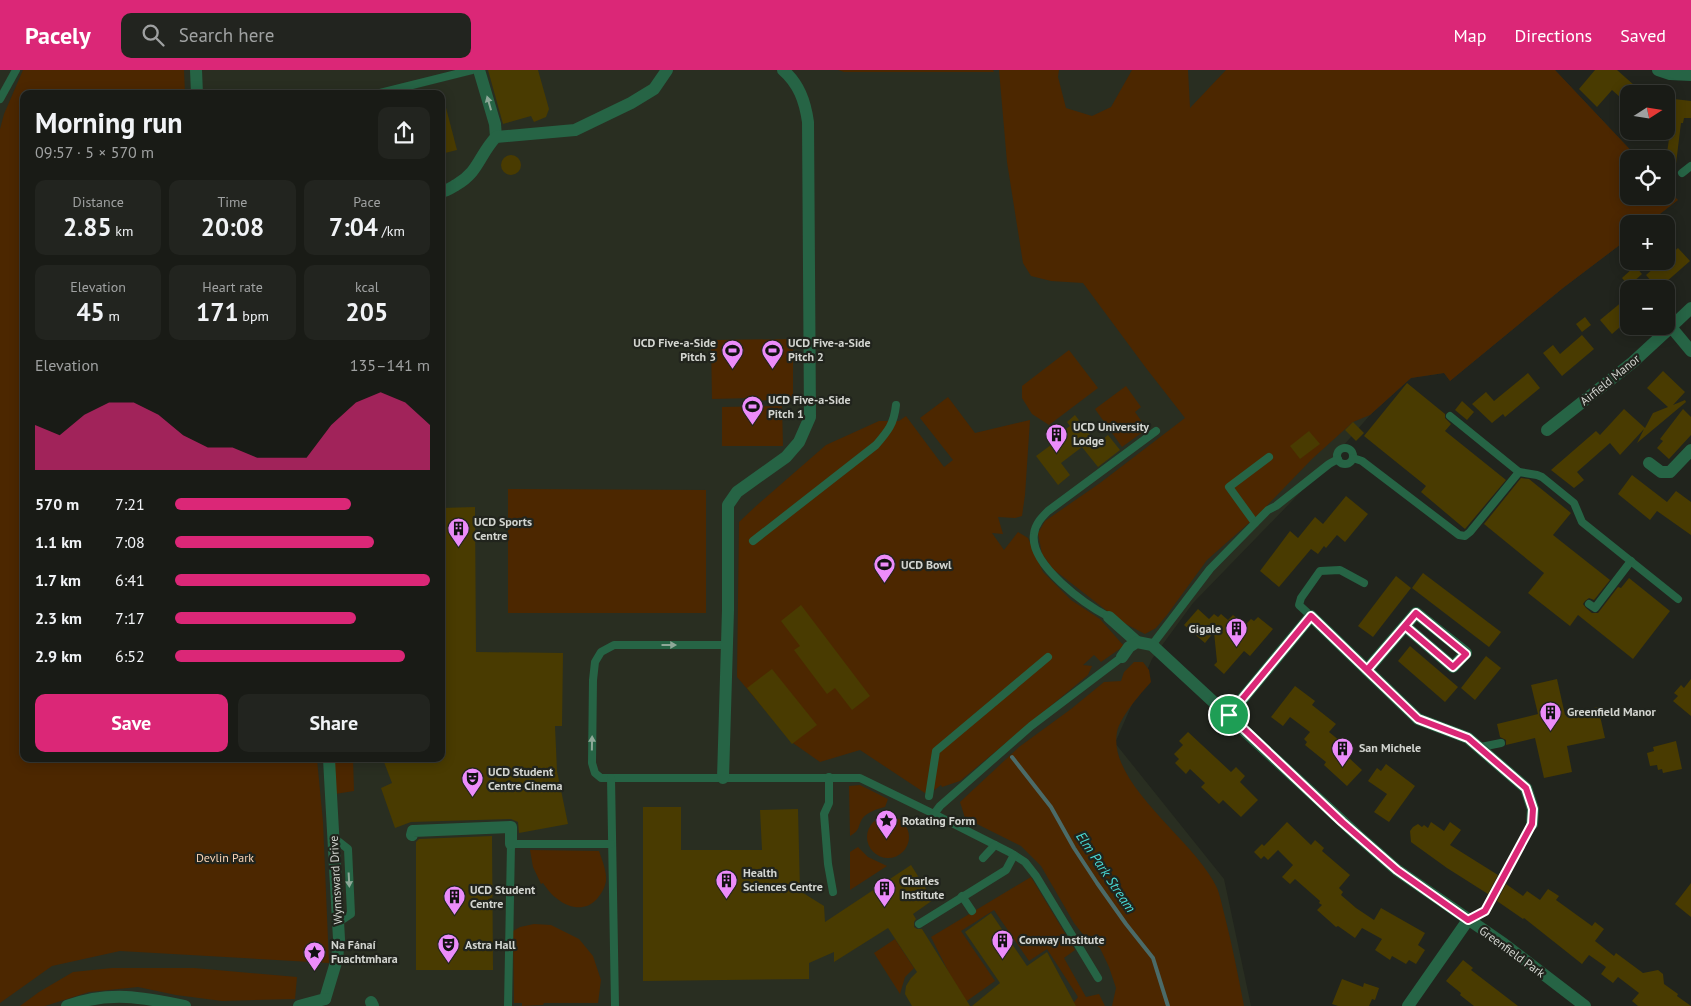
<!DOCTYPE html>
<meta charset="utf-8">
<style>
:root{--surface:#191b16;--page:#22241f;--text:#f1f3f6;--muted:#9fa1a1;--line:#373935;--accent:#db2777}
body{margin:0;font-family:"PT Sans",sans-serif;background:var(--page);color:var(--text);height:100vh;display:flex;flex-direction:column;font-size:19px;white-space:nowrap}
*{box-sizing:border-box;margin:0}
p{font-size:16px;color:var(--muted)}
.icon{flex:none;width:28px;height:28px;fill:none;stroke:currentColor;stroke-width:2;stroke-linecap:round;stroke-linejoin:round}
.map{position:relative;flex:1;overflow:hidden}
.sheet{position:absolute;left:20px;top:20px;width:425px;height:672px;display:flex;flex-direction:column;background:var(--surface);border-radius:10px;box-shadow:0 2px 12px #0003,0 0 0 1px var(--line)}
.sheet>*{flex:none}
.needle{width:32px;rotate:78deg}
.controls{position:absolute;left:1620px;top:15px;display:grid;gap:10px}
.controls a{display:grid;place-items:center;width:55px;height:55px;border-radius:10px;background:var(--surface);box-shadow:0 2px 12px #0003,0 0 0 1px var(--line);font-size:25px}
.pin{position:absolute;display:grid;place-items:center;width:42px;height:42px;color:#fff;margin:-21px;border:2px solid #fff;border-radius:50%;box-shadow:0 1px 5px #0007}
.round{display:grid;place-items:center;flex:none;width:52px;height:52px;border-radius:10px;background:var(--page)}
.head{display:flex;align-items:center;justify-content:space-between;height:85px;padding:0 15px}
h1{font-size:28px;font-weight:700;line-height:38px}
.figures{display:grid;grid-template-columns:repeat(3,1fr);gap:8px;height:85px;padding:5px 15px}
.figures div{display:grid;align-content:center;border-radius:10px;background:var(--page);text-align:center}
.figures b{font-size:25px;font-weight:700}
.figures small{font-size:14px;font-weight:400}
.figures p{font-size:14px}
.chart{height:140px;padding:10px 15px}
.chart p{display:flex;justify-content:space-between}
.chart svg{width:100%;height:90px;margin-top:5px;fill:var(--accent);opacity:.7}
.primary-button{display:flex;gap:10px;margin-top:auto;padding:10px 15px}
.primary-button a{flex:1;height:58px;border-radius:10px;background:var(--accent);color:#fff;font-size:20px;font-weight:700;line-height:58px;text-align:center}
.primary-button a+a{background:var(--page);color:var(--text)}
ul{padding:0 15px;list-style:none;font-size:16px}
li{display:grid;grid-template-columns:80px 60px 1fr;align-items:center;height:38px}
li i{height:12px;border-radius:6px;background:var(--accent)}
header{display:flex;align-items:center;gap:30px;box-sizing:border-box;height:70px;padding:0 25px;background:var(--accent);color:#fff}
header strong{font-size:24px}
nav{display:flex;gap:28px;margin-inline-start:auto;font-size:18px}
.search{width:350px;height:45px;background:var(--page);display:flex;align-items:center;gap:12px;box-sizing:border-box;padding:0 18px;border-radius:10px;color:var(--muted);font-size:19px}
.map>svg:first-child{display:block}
.built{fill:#292e21;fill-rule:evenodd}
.green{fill:#4c2700}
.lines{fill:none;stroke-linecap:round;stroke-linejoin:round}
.stream{stroke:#4b6b68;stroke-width:4}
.building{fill:#493b01}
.lane{stroke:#266445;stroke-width:8}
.street{stroke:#266445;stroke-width:12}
.oneway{fill:#8ea898}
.route-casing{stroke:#fff;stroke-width:10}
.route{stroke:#db2777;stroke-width:6}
.labels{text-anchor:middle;stroke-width:4.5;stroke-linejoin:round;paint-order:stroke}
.poi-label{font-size:12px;font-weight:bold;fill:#d3d5d0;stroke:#21241d;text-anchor:start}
.street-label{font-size:12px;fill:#d3d5d0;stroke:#21241d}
.park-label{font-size:12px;fill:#fbd4b5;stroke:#21241d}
.water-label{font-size:14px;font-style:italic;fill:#48d8d4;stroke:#21241d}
</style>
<header>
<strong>Pacely</strong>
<div class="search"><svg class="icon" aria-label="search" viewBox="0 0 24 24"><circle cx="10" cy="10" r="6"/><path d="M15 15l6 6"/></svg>Search here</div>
<nav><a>Map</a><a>Directions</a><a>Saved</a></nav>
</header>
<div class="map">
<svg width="1691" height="936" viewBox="0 0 1691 936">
<rect width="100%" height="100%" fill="#21241d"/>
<path class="built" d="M 0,0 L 1555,0 L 1639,89 L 1629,89 L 1629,126 L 1666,126 L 1666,118 L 1678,130 L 1647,154 L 1629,154 L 1629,168 L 1563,218 L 1450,311 L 1444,303 L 1411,308 L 1370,345 L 1324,398 L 1193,533 L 1152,589 L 1115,673 L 1224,809 L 1251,936 L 0,936 ZM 24,24 L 441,24 L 441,689 L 24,689 Z"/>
<g class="green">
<polygon points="23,0 184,0 185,24 24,24 24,689 317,689 323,752 329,893 120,881 52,896 0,933 0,59 4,44"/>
<polygon points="838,0 993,0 994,2 844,2"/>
<polygon points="999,0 1059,0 1058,7 1066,38 1092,46 1111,37 1132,0 1188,0 1190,38 1226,0 1555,0 1639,89 1629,89 1629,126 1666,126 1666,118 1678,130 1647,154 1629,154 1629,168 1563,218 1450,311 1444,303 1411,308 1370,345 1353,352 1312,389 1259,444 1207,490 1167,545 1156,558 1145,564 1120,551 1053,499 1042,484 1038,463 1045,451 1100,413 1185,348 1146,298 1083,213 1051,211 1031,206 1023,193 1007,92"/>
<polygon points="793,269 793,329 752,331 752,328 712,329 711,270"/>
<polygon points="1069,280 1098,318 1049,355 1032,344 1022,328 1022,316"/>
<polygon points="1126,316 1141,337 1135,342 1147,359 1122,377 1095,339"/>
<polygon points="948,327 975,363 1030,350 1025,425 1022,446 1015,448 998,447 1003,464 992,463 1004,480 1018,462 1028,468 1043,502 1071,530 1100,549 1124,576 1101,592 1094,585 1083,595 1092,596 1088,605 960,711 942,717 941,715 928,725 860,680 820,692 793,673 737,607 739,452 756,436 826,375 879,351 899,351 906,346 944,397 953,390 920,348"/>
<polygon points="782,336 783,376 722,376 722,337"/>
<polygon points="508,419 706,420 706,543 508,543"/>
<path d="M 1134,592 L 1143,592 L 1149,600 L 1151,612 C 1141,623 1120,647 1117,662 C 1107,714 1196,771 1217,818 C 1220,825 1222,835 1224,843 C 1232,874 1238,905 1244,936 L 1112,936 L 1116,918 L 1109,897 L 1100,878 L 1085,867 L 1074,853 L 1041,796 L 1021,776 L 965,748 L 960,732 L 1019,677 L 1071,639 L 1104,612 L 1121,611 L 1124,602 Z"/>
<polygon points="332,689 353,689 354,721 335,724"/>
<path d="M 860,715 L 888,729 L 885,737 C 877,739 867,742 862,749 C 857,759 860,760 850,766 L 849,716 Z"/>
<circle cx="888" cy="767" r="21"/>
<polygon points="858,777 868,787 887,796 850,820 850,782"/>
<path d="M 530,780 L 599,781 C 602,790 607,802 606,811 C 605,818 601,824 597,829 C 579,848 554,831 543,813 L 541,814 L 533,797 Z"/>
<polygon points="1031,807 1075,880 1064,888 1086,927 1099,924 1105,936 1073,936 1072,935 1078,927 1047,879 1029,891 994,840 961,861 995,911 964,933 931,867"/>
<polygon points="534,854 551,855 579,869 593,886 601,910 598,933 544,933 543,935 522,936 522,933 514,933 513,861 520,857"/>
<polygon points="895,869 914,898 905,907 900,924 874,883"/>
<polygon points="112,898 194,898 297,907 295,929 222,931 176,925 138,917 89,922 45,936 20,936 39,922 73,902"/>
</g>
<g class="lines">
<polyline class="stream" points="1012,687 1051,737 1074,778 1097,813 1126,854 1153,888 1168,936"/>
</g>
<g class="building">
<polygon points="488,0 538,0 549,39 546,47 534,52 531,46 503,54"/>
<polygon points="1595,0 1617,0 1644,24 1629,24 1629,35 1612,20 1597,37 1579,19"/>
<polygon points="1666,28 1691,31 1691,48 1684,48 1683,53 1681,53 1673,118 1666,117 1666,90 1670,62 1666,62"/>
<polygon points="445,34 457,80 441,84 441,35"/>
<circle cx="511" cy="95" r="10"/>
<polygon points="1678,178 1690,191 1658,219 1646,205 1662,191 1666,191 1666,188"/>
<polygon points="1635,196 1642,204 1629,216 1622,208"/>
<polygon points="1629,226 1629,249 1612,264 1600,250"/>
<polygon points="1585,247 1591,255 1582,262 1576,254"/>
<polygon points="1582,265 1594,279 1562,306 1543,283 1553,275 1560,284"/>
<polygon points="1663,301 1685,322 1673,335 1685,330 1686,332 1637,373 1644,359 1620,385 1610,373 1577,402 1584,410 1574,418 1551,400 1596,361 1600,365 1624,339 1645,358 1653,343 1668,337 1647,318"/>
<polygon points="1528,303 1540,318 1505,347 1503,344 1492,353 1472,334 1486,322 1494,331"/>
<polygon points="1407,313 1445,344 1445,348 1451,354 1445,361 1506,410 1465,459 1421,422 1426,416 1364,366"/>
<polygon points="1462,331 1474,342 1467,350 1455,340"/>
<polygon points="1683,339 1691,347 1691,365 1669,389 1657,378 1663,371 1660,369"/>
<polygon points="1075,345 1097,374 1108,365 1120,380 1098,397 1082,377 1061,393 1070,405 1058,415 1036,386 1055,372 1053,369 1070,356 1067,352"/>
<polygon points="1353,352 1364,363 1356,371 1345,360"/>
<polygon points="1309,361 1320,374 1300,389 1290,376"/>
<polygon points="1632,405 1667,432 1676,421 1691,432 1691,465 1657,441 1650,450 1618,424"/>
<polygon points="1521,408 1529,409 1571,443 1553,465 1610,510 1594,530 1589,528 1585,531 1583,534 1586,538 1592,543 1598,543 1618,517 1621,518 1629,508 1670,541 1633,589 1578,545 1570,556 1528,523 1544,503 1484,454"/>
<polygon points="1346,426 1368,444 1345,472 1337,465 1326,478 1324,476 1318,484 1311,479 1279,517 1260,501 1290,461 1298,468 1315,447 1323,454"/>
<polygon points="475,437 476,582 563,583 562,656 555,656 557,701 568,754 519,763 518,752 511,749 411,752 395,758 381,718 392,713 384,692 395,689 441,689 441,438"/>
<polygon points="1423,503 1501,562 1489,577 1412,518"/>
<polygon points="1396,506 1411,518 1373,567 1358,556"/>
<polygon points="801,535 870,626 852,640 835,618 827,624 794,580 800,576 781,551"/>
<polygon points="1198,539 1209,549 1214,544 1218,547 1221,544 1228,550 1233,545 1245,555 1251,549 1254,551 1258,547 1273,559 1250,586 1244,581 1224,604 1214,595 1217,592 1214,562 1205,573 1184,555"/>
<polygon points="1410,576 1458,617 1445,632 1398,591"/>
<polygon points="1486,586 1501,598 1475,630 1461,618"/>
<polygon points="772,599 817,655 792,674 747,618"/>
<polygon points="1557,609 1565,645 1598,637 1605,668 1567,676 1572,702 1544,708 1535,668 1506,675 1506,670 1500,667 1497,654 1538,644 1531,615"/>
<polygon points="1691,609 1691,646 1673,631 1678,626 1674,623 1681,615 1684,618"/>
<polygon points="1295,616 1315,631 1312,635 1336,654 1329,662 1340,671 1336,676 1362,700 1347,716 1324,695 1326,692 1305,675 1307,672 1304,669 1310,662 1290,647 1283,656 1271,647"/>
<polygon points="1188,662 1231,702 1236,697 1245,706 1240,712 1258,730 1241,747 1223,730 1219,734 1201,717 1205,713 1190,699 1186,704 1175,693 1179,689 1174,684 1183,675 1179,671"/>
<polygon points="1676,671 1682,699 1663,703 1662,699 1658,700 1657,695 1650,696 1647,683 1654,681 1653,677"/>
<polygon points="1386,694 1415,716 1389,752 1374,742 1387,724 1368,711 1377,698 1381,701"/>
<polygon points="643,737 681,737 681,780 762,780 760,740 798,739 800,821 824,836 825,852 911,795 933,830 913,844 916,849 914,852 914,857 917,859 922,859 970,936 912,936 905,924 906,916 911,908 917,902 888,858 834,892 834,882 809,893 809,909 643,911"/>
<polygon points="1287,752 1311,775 1315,770 1324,778 1322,781 1350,805 1339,818 1343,822 1341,825 1356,838 1374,850 1381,838 1425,863 1418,875 1425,880 1416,894 1409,890 1406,894 1392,886 1390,890 1375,880 1382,869 1362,858 1355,868 1338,856 1336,857 1317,840 1322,835 1319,833 1320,831 1295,809 1290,814 1282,807 1293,795 1278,780 1268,790 1264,786 1261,789 1254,782 1262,774 1264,776"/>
<polygon points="1431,752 1444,761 1450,752 1461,760 1450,775 1498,805 1488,824 1447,798 1411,772 1410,761 1413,757 1418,754 1422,757 1424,755 1428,758"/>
<polygon points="492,766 493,900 416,900 416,772 419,769"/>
<polygon points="1691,813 1691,847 1675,834"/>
<polygon points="1506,814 1523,826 1527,821 1540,830 1548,819 1559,826 1556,830 1592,856 1595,852 1604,859 1595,871 1614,886 1616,883 1643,903 1658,900 1663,904 1664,914 1678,924 1677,926 1691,936 1638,936 1632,931 1639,923 1618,907 1613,913 1601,904 1606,897 1589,885 1582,894 1524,848 1523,849 1497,831"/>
<polygon points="991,843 1027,896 1047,882 1076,936 972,936 1000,913 965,862"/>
<polygon points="1463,890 1473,898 1471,900 1518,936 1474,936 1460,925 1461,923 1446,911"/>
<polygon points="1342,909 1363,917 1364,913 1379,918 1375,930 1372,929 1369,936 1338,936 1332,934"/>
</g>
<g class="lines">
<g class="lane">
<polyline points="376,24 472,0"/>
<polyline points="0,29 16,0"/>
<polyline points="1682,103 1691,96"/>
<polyline points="1450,346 1519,402"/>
<circle cx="1345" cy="386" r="8"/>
<polyline points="1353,388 1362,391 1459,465 1465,466 1470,462 1519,402 1537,405 1542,407 1574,433 1582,452 1678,529"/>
<polyline points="1255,453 1229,417 1269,387"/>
<path d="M 753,471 L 876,375 C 888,361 894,354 896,335"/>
<polyline points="1589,534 1595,538 1631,491"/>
<polyline points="1311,546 1299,535 1301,528 1320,501 1340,500 1364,513"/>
<path d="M 1109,547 C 1086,535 1029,495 1034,464 C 1035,454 1042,447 1048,441 L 1156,361"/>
<polyline points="727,575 614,575 601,582 595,592 593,610 592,693 595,703 601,708 860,708 934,744 940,736 1031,656 1122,587"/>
<polyline points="1152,575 1210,499 1268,440 1276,436 1329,394 1338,389"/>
<polyline points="1481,677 1501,673"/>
<polyline points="829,707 829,733 824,744 828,794 833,822"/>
<polyline points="611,708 615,936"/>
<polyline points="929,726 936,681 1048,587"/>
<polyline points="934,744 1011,783 1025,792 1036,806 1098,908"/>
<polyline points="334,768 348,779 351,844 339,852"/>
<polyline points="983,788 995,775"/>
<polyline points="962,826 972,841"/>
<polyline points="1468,850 1485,841 1532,754"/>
<polyline points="919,854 1006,800 1014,785"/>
<polyline points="508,936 511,774 611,774"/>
</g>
<g class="street">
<polyline points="196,0 197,24"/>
<polyline points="479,0 495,54 496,67"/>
<polyline points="1658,0 1670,4 1691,5"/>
<path d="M 441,122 C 447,121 451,118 456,115 C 479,102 479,85 496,67 L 575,60 L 631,33 L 654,19 L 667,0"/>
<polyline points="1691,238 1671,257 1691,281"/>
<polyline points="1547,360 1633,292 1671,257"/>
<polyline points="1649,393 1661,402 1670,402 1691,380"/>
<polyline points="1109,547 1137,572"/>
<polyline points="1122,587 1129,577 1137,572 1152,575 1357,765 1397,800 1504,874 1585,936"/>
<polyline points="1367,600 1416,543 1466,583 1453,597 1405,556"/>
<polyline points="1229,645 1311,546 1418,649 1468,668 1526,718 1533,739 1532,754"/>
<path d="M 723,708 L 728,540 L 728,435 L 737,422 L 786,387 L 799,372 L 810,347 L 808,52 C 805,31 799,14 783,0"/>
<polyline points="412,765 413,761 511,757 511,774"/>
<polyline points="325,929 337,889 339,869 329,689"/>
<polyline points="371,932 373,936"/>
<path d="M 67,936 C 109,921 142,927 185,936"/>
<polyline points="299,936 325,929"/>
<polyline points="1408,936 1468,850"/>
</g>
</g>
<defs><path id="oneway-solid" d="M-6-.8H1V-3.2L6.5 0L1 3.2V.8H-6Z" transform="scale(1.25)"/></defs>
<g class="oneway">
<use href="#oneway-solid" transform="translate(489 33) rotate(-106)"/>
<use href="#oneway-solid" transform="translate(669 575)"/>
<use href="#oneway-solid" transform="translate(592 673) rotate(-89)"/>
<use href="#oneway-solid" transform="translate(349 810) rotate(87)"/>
</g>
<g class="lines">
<defs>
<polyline id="route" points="1229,645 1311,546 1367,600 1405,556 1453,597 1466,584 1416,543 1367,600 1418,649 1468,668 1526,718 1533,739 1532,754 1485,841 1468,850 1397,800 1342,752 1229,645"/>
</defs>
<use href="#route" class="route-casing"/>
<use href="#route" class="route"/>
</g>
<defs>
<symbol id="stadium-pin" viewBox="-11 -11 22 30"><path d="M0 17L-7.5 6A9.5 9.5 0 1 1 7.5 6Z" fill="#ec8cfa" stroke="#21241d"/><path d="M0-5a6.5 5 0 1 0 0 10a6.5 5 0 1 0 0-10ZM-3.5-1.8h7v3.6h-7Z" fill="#111"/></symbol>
<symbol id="building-pin" viewBox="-11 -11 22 30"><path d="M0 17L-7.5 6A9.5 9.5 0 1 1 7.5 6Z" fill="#ec8cfa" stroke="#21241d"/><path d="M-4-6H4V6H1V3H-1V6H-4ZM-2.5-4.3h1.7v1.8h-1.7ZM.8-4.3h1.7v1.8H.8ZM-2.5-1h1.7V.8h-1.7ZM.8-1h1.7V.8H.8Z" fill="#111"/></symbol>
<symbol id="theatre-pin" viewBox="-11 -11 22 30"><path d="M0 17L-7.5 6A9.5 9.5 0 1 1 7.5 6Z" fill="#ec8cfa" stroke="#21241d"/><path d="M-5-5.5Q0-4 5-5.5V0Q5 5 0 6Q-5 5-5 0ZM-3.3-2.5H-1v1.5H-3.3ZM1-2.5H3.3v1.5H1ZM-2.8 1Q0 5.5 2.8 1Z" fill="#111"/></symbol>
<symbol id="sight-pin" viewBox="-11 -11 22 30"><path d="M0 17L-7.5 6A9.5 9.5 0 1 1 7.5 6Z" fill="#ec8cfa" stroke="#21241d"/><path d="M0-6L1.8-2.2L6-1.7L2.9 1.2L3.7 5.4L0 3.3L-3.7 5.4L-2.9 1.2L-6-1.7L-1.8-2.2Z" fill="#111"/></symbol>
</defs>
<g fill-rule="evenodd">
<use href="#stadium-pin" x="720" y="268" width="25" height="34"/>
<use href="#stadium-pin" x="760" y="268" width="25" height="34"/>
<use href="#stadium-pin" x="740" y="324" width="25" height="34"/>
<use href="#building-pin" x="1044" y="352" width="25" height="34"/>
<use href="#building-pin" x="446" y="446" width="25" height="34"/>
<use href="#stadium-pin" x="872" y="482" width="25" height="34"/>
<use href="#building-pin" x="1224" y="546" width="25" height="34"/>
<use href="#building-pin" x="1538" y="630" width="25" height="34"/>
<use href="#building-pin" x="1330" y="666" width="25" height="34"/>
<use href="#theatre-pin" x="460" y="696" width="25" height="34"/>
<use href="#sight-pin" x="874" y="738" width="25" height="34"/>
<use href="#building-pin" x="714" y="798" width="25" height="34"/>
<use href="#building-pin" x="872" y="806" width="25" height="34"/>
<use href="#building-pin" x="442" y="814" width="25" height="34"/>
<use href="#building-pin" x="990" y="858" width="25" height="34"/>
<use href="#theatre-pin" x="436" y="862" width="25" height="34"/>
<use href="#sight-pin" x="302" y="870" width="25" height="34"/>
</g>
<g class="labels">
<g class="poi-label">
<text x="716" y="277" text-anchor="end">UCD Five-a-Side<tspan x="716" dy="14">Pitch 3</tspan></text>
<text x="788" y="277">UCD Five-a-Side<tspan x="788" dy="14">Pitch 2</tspan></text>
<text x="768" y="334">UCD Five-a-Side<tspan x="768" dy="14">Pitch 1</tspan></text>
<text x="1073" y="361">UCD University<tspan x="1073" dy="14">Lodge</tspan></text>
<text x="474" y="456">UCD Sports<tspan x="474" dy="14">Centre</tspan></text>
<text x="901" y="499">UCD Bowl</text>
<text x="1221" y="563" text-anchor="end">Gigale</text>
<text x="1567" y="646">Greenfield Manor</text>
<text x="1359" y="682">San Michele</text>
<text x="488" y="706">UCD Student<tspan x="488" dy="14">Centre Cinema</tspan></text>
<text x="902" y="755">Rotating Form</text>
<text x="743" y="807">Health<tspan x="743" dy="14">Sciences Centre</tspan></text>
<text x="901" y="815">Charles<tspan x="901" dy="14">Institute</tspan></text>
<text x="470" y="824">UCD Student<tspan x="470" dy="14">Centre</tspan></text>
<text x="1019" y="874">Conway Institute</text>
<text x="331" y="879">Na Fánaí<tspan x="331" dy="14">Fuachtmhara</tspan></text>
<text x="465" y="879">Astra Hall</text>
</g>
<g class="street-label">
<text transform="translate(1610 310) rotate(-39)" y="4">Airfield Manor</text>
<text transform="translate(336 810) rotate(-93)" y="4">Wynnsward Drive</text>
<text transform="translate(1512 882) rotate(36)" y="4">Greenfield Park</text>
</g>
<g class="park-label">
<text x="225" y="792">Devlin Park</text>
</g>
<g class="water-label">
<text transform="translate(1106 802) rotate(56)" y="5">Elm Park Stream</text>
</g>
</g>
</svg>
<div class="controls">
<a><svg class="needle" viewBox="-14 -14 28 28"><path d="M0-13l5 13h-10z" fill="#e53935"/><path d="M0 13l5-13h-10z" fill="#9fa1a1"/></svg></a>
<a><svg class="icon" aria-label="locate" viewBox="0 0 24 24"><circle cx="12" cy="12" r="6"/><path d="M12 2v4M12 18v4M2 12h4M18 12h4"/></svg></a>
<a>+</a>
<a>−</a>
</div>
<div class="pin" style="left:1229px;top:645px;background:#1e9e55"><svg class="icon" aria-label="arrive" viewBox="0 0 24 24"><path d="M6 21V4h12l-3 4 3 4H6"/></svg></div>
<section class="sheet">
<div class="head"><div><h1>Morning run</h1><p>09:57 · 5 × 570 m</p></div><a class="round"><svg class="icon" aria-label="share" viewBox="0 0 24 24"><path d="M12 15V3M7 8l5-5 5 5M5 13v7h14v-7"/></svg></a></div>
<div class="figures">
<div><p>Distance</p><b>2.85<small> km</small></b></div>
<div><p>Time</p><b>20:08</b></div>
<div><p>Pace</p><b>7:04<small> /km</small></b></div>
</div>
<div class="figures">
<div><p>Elevation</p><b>45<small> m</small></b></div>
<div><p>Heart rate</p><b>171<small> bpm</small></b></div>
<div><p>kcal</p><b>205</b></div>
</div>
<div class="chart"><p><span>Elevation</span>135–141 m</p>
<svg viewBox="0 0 160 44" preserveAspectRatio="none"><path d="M0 44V22L10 27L20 17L30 11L40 11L50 17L60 27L70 33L80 33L90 38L100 38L110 38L120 22L130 11L140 6L150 11L160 22V44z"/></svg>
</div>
<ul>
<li><b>570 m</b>7:21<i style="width:69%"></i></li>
<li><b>1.1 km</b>7:08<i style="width:78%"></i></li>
<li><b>1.7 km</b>6:41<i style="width:100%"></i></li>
<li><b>2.3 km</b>7:17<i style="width:71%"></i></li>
<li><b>2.9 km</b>6:52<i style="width:90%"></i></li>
</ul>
<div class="primary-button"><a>Save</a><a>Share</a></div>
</section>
</div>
